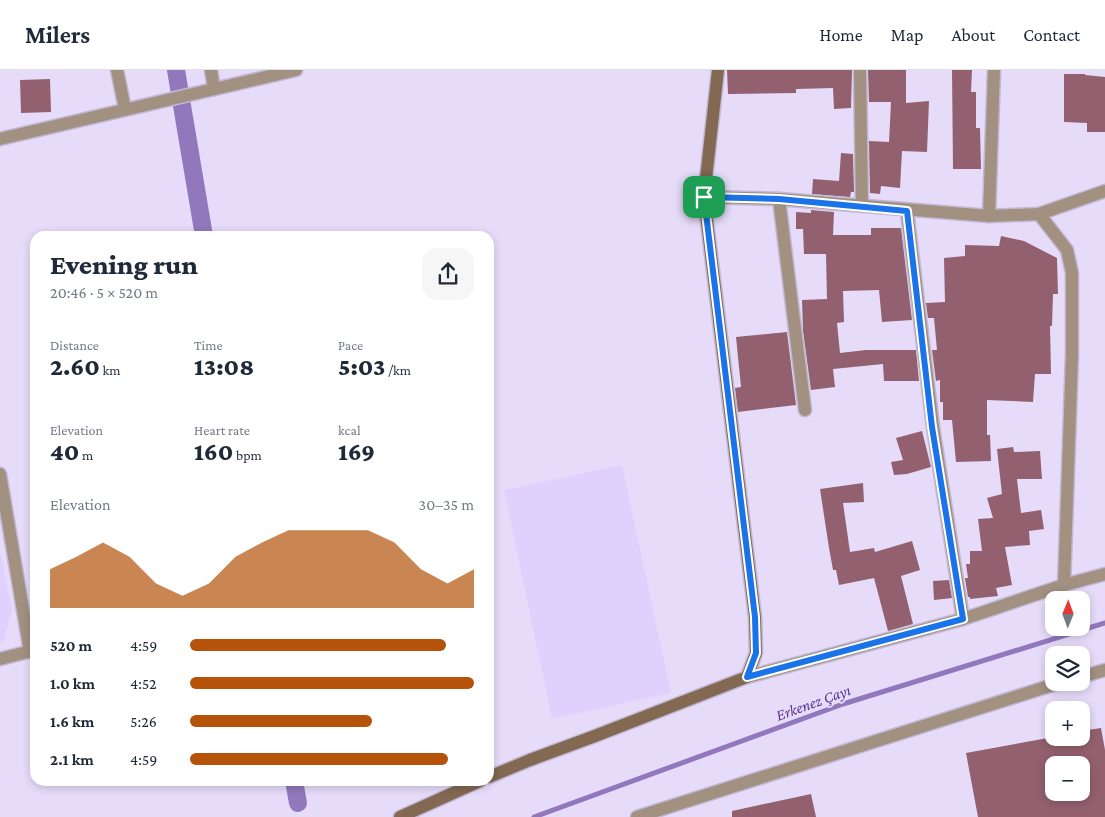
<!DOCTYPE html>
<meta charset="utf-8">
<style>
:root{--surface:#fff;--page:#f6f6f7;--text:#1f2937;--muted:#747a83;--line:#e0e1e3;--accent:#b45309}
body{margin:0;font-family:"Crimson Pro",serif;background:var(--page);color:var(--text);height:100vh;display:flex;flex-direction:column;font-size:19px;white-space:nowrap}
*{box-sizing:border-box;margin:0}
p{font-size:16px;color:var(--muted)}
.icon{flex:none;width:28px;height:28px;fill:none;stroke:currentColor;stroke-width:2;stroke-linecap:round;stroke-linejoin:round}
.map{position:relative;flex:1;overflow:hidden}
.drawer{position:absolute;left:30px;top:161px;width:464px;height:555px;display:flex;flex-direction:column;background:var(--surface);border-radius:15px;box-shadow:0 2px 8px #0003}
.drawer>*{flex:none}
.needle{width:32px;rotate:1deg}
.tools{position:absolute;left:1045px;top:521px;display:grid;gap:10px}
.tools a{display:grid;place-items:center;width:45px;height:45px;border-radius:10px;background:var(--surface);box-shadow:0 2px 8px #0003;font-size:25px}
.pin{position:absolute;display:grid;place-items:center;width:42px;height:42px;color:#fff;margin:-21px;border-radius:10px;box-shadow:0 2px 8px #0006}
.round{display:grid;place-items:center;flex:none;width:52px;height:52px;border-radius:15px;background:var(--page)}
.headline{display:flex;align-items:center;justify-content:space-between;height:85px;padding:0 20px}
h1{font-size:28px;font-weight:800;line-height:38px}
.figures{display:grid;grid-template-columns:repeat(3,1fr);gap:8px;height:85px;padding:5px 20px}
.figures div{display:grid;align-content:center}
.figures b{font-size:25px;font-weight:800}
.figures small{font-size:14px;font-weight:400}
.figures p{font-size:14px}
.chart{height:140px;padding:10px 20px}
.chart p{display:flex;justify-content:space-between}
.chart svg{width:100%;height:90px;margin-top:5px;fill:var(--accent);opacity:.7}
ul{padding:0 20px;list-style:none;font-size:16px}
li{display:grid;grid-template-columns:80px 60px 1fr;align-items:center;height:38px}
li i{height:12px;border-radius:6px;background:var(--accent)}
header{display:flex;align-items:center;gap:30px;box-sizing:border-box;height:70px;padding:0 25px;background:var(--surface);border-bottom:1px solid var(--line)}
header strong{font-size:24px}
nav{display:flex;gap:28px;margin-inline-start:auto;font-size:18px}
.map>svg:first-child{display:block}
.built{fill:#dfd0fd}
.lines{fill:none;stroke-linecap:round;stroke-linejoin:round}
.stream{stroke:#9178bd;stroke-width:5}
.canal{stroke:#9178bd;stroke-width:18}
.building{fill:#93606f;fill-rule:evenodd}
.street-casing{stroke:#c2b8d4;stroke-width:15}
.secondary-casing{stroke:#c2b8d4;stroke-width:15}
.street{stroke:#a29081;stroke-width:12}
.secondary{stroke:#836852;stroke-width:12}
.route-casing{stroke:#fff;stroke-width:10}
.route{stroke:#1a73e8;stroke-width:6}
.labels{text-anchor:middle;stroke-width:4;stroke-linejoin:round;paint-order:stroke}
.water-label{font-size:16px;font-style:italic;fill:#5b378b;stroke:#e6dcfa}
</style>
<header>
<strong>Milers</strong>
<nav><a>Home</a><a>Map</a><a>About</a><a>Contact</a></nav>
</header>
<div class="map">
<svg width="1105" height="747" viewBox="0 0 1105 747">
<rect width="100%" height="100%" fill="#e6dcfa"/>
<g class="built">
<polygon points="622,395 671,623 552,649 504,420"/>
<polygon points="0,482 12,539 3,572 0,573"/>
</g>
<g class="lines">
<polyline class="stream" points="534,747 843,634 1105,553"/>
<g class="canal">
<polyline points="176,0 204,166"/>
<polyline points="294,711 298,733"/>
</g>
</g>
<g class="building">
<polygon points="727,0 852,0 851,38 834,39 833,18 796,19 796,23 728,24"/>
<polygon points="868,0 906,0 906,33 929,31 927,82 902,81 900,118 881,116 880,124 870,123 869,71 889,72 891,32 869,32"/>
<polygon points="952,0 972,0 971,22 976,22 976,58 980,58 981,99 953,99"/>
<polygon points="1064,4 1085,4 1085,5 1105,7 1105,62 1087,62 1087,53 1064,52"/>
<polygon points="50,9 51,42 21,43 20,10"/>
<polygon points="841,83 853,84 854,122 851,122 850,127 812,124 813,109 839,111"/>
<polygon points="811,140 834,142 833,165 871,165 871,158 901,158 912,250 882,252 879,220 843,221 844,252 837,253 840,283 866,280 916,280 919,311 884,311 883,294 833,299 835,317 811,320 803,261 802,230 827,229 826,184 804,184 803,159 796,159 796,142 811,143"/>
<polygon points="1001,166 1024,171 1057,188 1058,224 1053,224 1052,256 1050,256 1051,304 1035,304 1033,332 987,330 987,365 990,365 991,391 956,392 952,350 943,350 943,332 940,332 940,310 936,311 932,280 937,280 934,248 928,248 926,233 945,232 944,188 965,186 965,175 999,176"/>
<polygon points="787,262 796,335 738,342 735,318 741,317 736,267"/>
<polygon points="922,361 931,397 907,404 894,405 891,392 903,390 896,368"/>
<polygon points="1013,377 1014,382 1040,381 1042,409 1017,409 1021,443 1041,440 1044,459 1029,461 1030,475 1005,477 1012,515 996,518 998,526 970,529 970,527 968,527 965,508 968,508 966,494 970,494 970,481 982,481 978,449 993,448 987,428 1002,424 997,379"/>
<polygon points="863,413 864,432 843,433 850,482 874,478 875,482 912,471 920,500 901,506 913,554 888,561 874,508 839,515 836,500 833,500 829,478 820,419"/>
<polygon points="949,510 952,528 934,530 933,511"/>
<path d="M 1101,658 L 1105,680 L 1105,747 L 978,747 L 966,683 L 1048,668 L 1081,668 L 1081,661 ZM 1054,695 L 1081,695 L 1081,722 L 1054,722 Z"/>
<polygon points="811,724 816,747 732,747 732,741"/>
</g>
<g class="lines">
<defs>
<g id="street">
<polyline points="117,0 125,39"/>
<polyline points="211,0 214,19"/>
<polyline points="860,0 862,136"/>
<polyline points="0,69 296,0"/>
<polyline points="704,127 779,129 805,340"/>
<polyline points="779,129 989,146 1039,144 1105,121"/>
<polyline points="907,141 933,357 963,549 1064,515 1105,504"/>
<polyline points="1039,144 1067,180 1072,203 1072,285 1064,515"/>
<polyline points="989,146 994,0"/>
<polyline points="0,404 30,582"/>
<polyline points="0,589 35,580"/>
<polyline points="747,607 963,549"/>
<polyline points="1081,607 1105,600"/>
<polyline points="637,747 1062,612"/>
</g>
<g id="secondary">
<polyline points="489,707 530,690 595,666 747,607 756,583 755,547 704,127 718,0"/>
<polyline points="400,747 480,711"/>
</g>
</defs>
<use href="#street" class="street-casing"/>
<use href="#secondary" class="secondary-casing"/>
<use href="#street" class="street"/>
<use href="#secondary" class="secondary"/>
</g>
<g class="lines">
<defs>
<polygon id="route" points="704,127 779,129 907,141 932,357 963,549 747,607 756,583 755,547"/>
</defs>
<use href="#route" class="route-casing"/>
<use href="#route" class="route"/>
</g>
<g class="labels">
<g class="water-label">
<text transform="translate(813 632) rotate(-20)" y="6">Erkenez Çayı</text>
</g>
</g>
</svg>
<div class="tools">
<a><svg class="needle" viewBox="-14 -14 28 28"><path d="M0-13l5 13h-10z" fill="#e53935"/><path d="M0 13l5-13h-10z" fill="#747a83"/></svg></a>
<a><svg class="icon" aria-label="layers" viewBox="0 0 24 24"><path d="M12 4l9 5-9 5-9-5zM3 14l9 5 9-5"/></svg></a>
<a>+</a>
<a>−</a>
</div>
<div class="pin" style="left:704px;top:127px;background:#1e9e55"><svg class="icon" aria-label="arrive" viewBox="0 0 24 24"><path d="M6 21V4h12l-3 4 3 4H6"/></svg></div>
<section class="drawer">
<div class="headline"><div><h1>Evening run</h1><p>20:46 · 5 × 520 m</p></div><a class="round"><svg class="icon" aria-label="share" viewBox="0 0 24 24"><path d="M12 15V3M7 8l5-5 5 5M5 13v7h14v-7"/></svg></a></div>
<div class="figures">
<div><p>Distance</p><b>2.60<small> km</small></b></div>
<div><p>Time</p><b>13:08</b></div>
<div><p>Pace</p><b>5:03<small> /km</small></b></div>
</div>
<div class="figures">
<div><p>Elevation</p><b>40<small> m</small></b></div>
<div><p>Heart rate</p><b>160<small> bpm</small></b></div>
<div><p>kcal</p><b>169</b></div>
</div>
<div class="chart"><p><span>Elevation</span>30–35 m</p>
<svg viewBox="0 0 160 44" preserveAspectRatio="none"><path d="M0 44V25L10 19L20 12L30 19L40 32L50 38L60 32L70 19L80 12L90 6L100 6L110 6L120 6L130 12L140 25L150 32L160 25V44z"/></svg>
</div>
<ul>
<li><b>520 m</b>4:59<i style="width:90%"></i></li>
<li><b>1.0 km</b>4:52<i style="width:100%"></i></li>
<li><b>1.6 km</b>5:26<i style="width:64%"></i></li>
<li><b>2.1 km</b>4:59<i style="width:91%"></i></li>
</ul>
</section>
</div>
